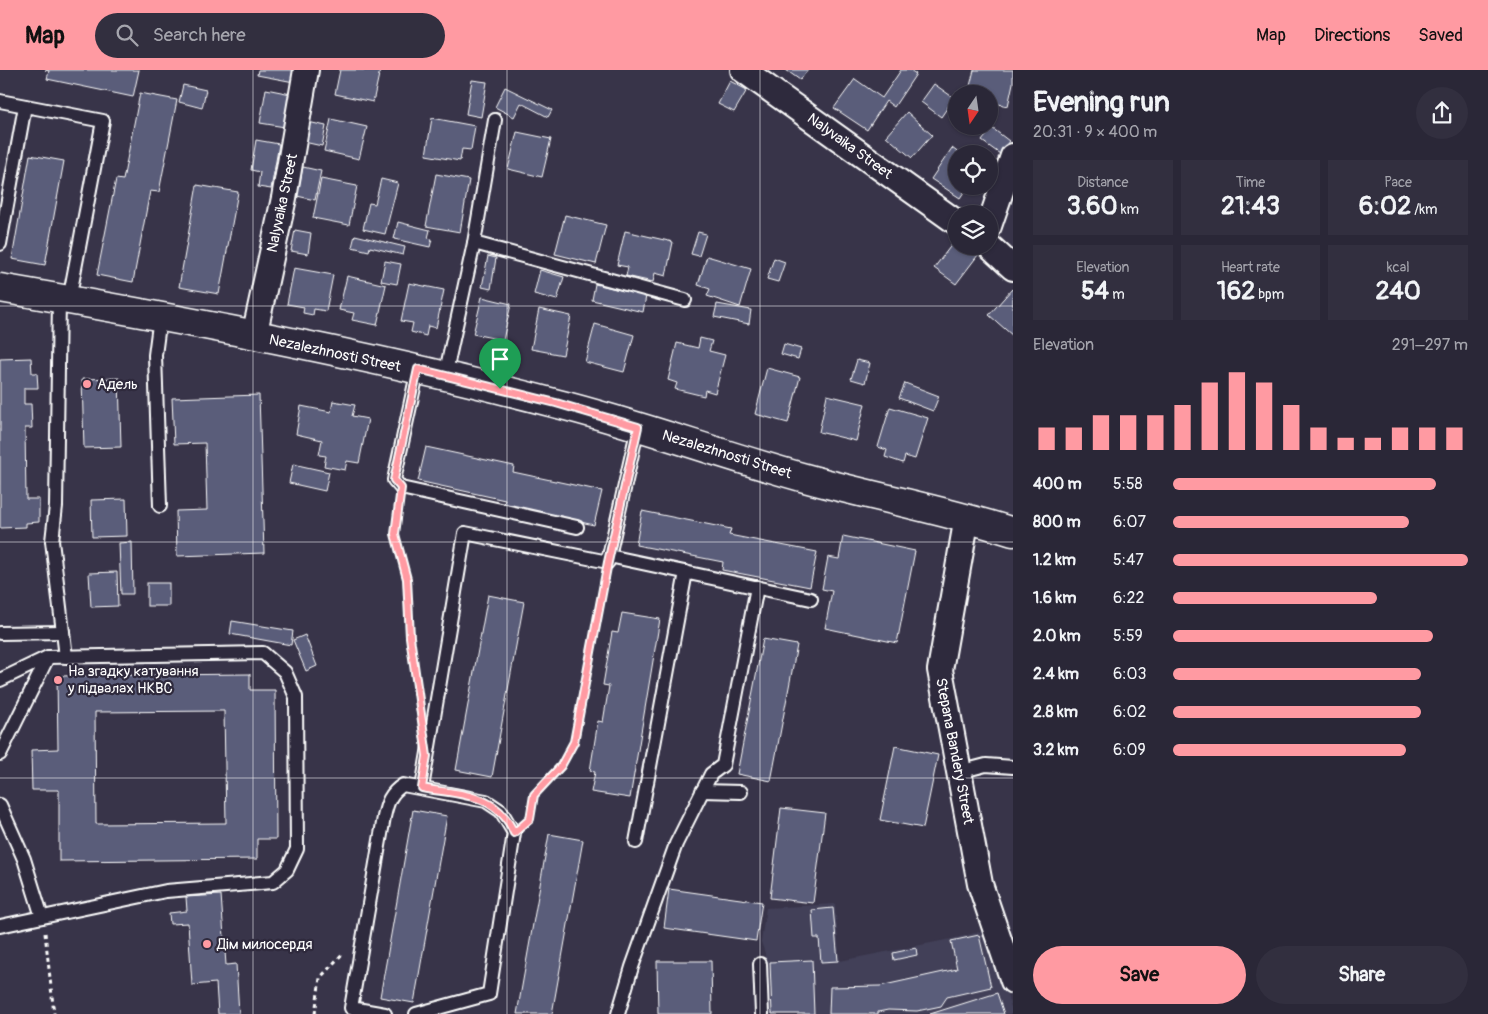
<!DOCTYPE html>
<meta charset="utf-8">
<style>
:root{--surface:#2a2737;--page:#322f3f;--text:#f1f3f6;--muted:#a5a5ad;--line:#464452;--accent:#ff9aa2}
body{margin:0;font-family:Pangolin,sans-serif;background:var(--page);color:var(--text);height:100vh;display:flex;flex-direction:column;font-size:19px;white-space:nowrap}
*{box-sizing:border-box;margin:0}
p{font-size:16px;color:var(--muted)}
.icon{flex:none;width:28px;height:28px;fill:none;stroke:currentColor;stroke-width:2;stroke-linecap:round;stroke-linejoin:round}
.map{position:relative;flex:1;overflow:hidden}
.side{display:flex;flex-direction:column;background:var(--surface);width:475px}
.side>*{flex:none}
.needle{width:32px;rotate:193deg}
.fabs{position:absolute;left:948px;top:15px;display:grid;gap:10px}
.fabs a{display:grid;place-items:center;width:50px;height:50px;border-radius:50%;background:var(--surface);box-shadow:0 1px 4px #0004,0 0 0 1px var(--line);font-size:25px}
.pin{position:absolute;display:grid;place-items:center;width:42px;height:42px;color:#fff;margin:-51px -21px;border-radius:50% 50% 50% 0;rotate:-45deg;box-shadow:0 0 5px #0007}
.pin .icon{rotate:45deg}
.round{display:grid;place-items:center;flex:none;width:52px;height:52px;border-radius:26px;background:var(--page)}
.summary{display:flex;align-items:center;justify-content:space-between;height:85px;padding:0 20px}
h1{font-size:28px;font-weight:700;line-height:38px}
.metrics{display:grid;grid-template-columns:repeat(3,1fr);gap:8px;height:85px;padding:5px 20px}
.metrics div{display:grid;align-content:center;border-radius:0px;background:var(--page);text-align:center}
.metrics b{font-size:25px;font-weight:700}
.metrics small{font-size:14px;font-weight:400}
.metrics p{font-size:14px}
.chart{height:140px;padding:10px 20px}
.chart p{display:flex;justify-content:space-between}
.chart svg{width:100%;height:90px;margin-top:5px;stroke:var(--accent);stroke-width:6}
.button{display:flex;gap:10px;margin-top:auto;padding:10px 20px}
.button a{flex:1;height:58px;border-radius:30px;background:var(--accent);color:#111;font-size:20px;font-weight:700;line-height:58px;text-align:center}
.button a+a{background:var(--page);color:var(--text)}
ul{padding:0 20px;list-style:none;font-size:16px}
li{display:grid;grid-template-columns:80px 60px 1fr;align-items:center;height:38px}
li i{height:12px;border-radius:6px;background:var(--accent)}
header{display:flex;align-items:center;gap:30px;box-sizing:border-box;height:70px;padding:0 25px;background:var(--accent);color:#111}
header strong{font-size:24px}
nav{display:flex;gap:28px;margin-inline-start:auto;font-size:18px}
.search{width:350px;height:45px;background:var(--page);display:flex;align-items:center;gap:12px;box-sizing:border-box;padding:0 18px;border-radius:28px;color:var(--muted);font-size:19px}
main{display:flex;flex:1;min-height:0}
.map>svg:first-child{display:block}
.built{fill:#424058}
.building{fill:#5a5d7a;stroke:#fff;fill-rule:evenodd}
.lines{fill:none;stroke-linecap:round;stroke-linejoin:round}
.service-casing{stroke:#fff;stroke-width:16}
.minor-casing{stroke:#fff;stroke-width:28}
.secondary-casing{stroke:#fff;stroke-width:31}
.path{stroke:#fff;stroke-width:3;stroke-dasharray:4 4;stroke-linecap:butt}
.service{stroke:#2f2a3d;stroke-width:12}
.minor{stroke:#2f2a3d;stroke-width:24}
.secondary{stroke:#2f2a3d;stroke-width:28}
.route-casing{stroke:#fff;stroke-width:10}
.route{stroke:#ff9aa2;stroke-width:6}
.grid{fill:none;stroke:#fff;stroke-width:1;stroke-opacity:0.55}
.poi-dot{fill:#ff9aa2;stroke:#2f2a3d;stroke-width:2}
.labels{text-anchor:middle;stroke-width:4.5;stroke-linejoin:round;paint-order:stroke}
.street-label{font-size:15px;fill:#fff;stroke:#2f2a3d}
.poi-label{font-size:15px;fill:#fff;stroke:#2f2a3d;text-anchor:start}
</style>
<header>
<strong>Map</strong>
<div class="search"><svg class="icon" aria-label="search" viewBox="0 0 24 24"><circle cx="10" cy="10" r="6"/><path d="M15 15l6 6"/></svg>Search here</div>
<nav><a>Map</a><a>Directions</a><a>Saved</a></nav>
</header>
<main>
<div class="map">
<svg width="1013" height="944" viewBox="0 0 1013 944">
<rect width="100%" height="100%" fill="#383449"/>
<filter id="ink" filterUnits="userSpaceOnUse"><feTurbulence type="fractalNoise" baseFrequency=".02" numOctaves="2"/><feDisplacementMap in="SourceGraphic" scale="10" xChannelSelector="R" yChannelSelector="G"/><feConvolveMatrix kernelMatrix="1 2 1 2 8 2 1 2 1" color-interpolation-filters="sRGB"/></filter>
<g filter="url(#ink)">
<polygon class="built" points="835,834 840,891 951,869 987,860 1013,944 766,944 765,883 761,872 766,838"/>
<g class="building">
<polygon points="45,0 139,0 133,27 47,9 49,1"/>
<polygon points="258,0 296,0 294,12 257,5"/>
<polygon points="340,0 380,0 373,32 335,24"/>
<polygon points="786,0 808,0 800,10"/>
<polygon points="901,0 910,0 916,4 894,37 886,31 867,60 834,38 855,9 882,28"/>
<polygon points="974,0 1013,0 1013,13 1008,36 989,32 989,24 968,24"/>
<polygon points="472,10 487,12 481,47 466,44"/>
<polygon points="730,11 747,20 734,42 718,34"/>
<polygon points="934,14 954,28 941,47 921,32"/>
<polygon points="183,15 206,20 202,38 179,32"/>
<polygon points="505,17 552,40 548,47 521,33 514,47 495,37"/>
<polygon points="266,19 291,24 285,57 260,53"/>
<polygon points="140,23 177,30 159,122 150,121 133,212 97,205 116,109 123,110"/>
<polygon points="907,42 932,65 912,88 886,66"/>
<polygon points="432,48 475,56 471,80 462,79 460,91 426,85"/>
<polygon points="331,49 367,57 359,89 324,81"/>
<polygon points="308,52 326,56 322,76 304,72"/>
<polygon points="992,58 1009,71 1000,84 982,71"/>
<polygon points="517,62 551,69 542,107 508,99"/>
<polygon points="256,70 279,74 271,119 258,117 260,102 251,100"/>
<polygon points="952,78 960,84 956,84 956,116 968,116 960,128 931,109"/>
<polygon points="30,85 64,91 45,195 12,189"/>
<polygon points="303,97 321,101 315,130 297,126"/>
<polygon points="436,104 469,110 460,162 426,156"/>
<polygon points="321,109 357,116 349,155 313,148"/>
<polygon points="381,109 398,113 385,164 363,159 369,133 375,134"/>
<polygon points="197,115 238,122 219,224 179,217"/>
<polygon points="565,145 606,155 596,194 555,184"/>
<polygon points="398,152 430,160 428,168 432,169 430,177 394,169"/>
<polygon points="295,160 311,163 308,184 291,181"/>
<polygon points="625,161 673,172 666,206 655,203 653,212 626,206 628,197 617,195"/>
<polygon points="698,162 706,164 699,186 691,184"/>
<polygon points="355,165 405,177 403,185 370,177 369,181 352,177"/>
<polygon points="956,169 956,176 966,176 978,185 956,214 934,198"/>
<polygon points="488,186 496,188 491,219 482,217"/>
<polygon points="707,186 751,199 740,237 707,226 710,219 698,215"/>
<polygon points="774,188 785,192 778,212 767,209"/>
<polygon points="385,191 401,194 397,214 381,211"/>
<polygon points="294,198 333,205 326,241 314,239 313,245 303,243 304,237 287,234"/>
<polygon points="540,200 564,207 557,230 534,224"/>
<polygon points="347,206 386,215 377,255 352,250 354,243 339,240"/>
<polygon points="409,213 444,220 436,258 428,256 426,266 411,262 413,253 401,251"/>
<polygon points="595,214 646,226 643,242 592,230"/>
<polygon points="1012,219 1013,220 1013,266 989,245"/>
<polygon points="482,227 511,234 503,270 473,264"/>
<polygon points="717,234 751,240 749,254 714,247"/>
<polygon points="539,239 571,246 563,285 531,279"/>
<polygon points="595,254 634,265 624,302 585,292"/>
<polygon points="700,268 712,271 709,281 725,285 715,323 705,320 704,326 675,319 677,313 668,310 677,273 698,278"/>
<polygon points="784,274 801,279 798,289 781,284"/>
<polygon points="31,288 32,303 37,303 38,318 24,318 24,334 31,334 32,358 25,358 26,429 39,429 39,452 26,453 26,457 0,458 0,289"/>
<polygon points="857,290 870,293 865,313 851,309"/>
<polygon points="767,298 800,307 788,353 755,344"/>
<polygon points="119,308 121,377 84,378 82,309"/>
<polygon points="905,313 939,326 933,341 899,328"/>
<polygon points="259,325 264,483 177,486 176,441 207,440 205,373 174,374 172,328"/>
<polygon points="827,325 865,334 856,371 819,362"/>
<polygon points="333,331 355,335 352,346 368,349 359,393 347,391 345,400 324,396 326,386 319,385 322,370 296,364 301,336 331,342"/>
<polygon points="890,337 928,348 915,389 905,386 903,393 885,387 887,380 878,377"/>
<polygon points="426,377 514,396 513,402 602,421 594,455 504,435 505,430 418,411"/>
<polygon points="293,394 329,402 325,421 289,413"/>
<polygon points="126,429 127,466 92,467 91,430"/>
<polygon points="642,441 731,459 729,465 817,482 810,517 722,500 723,492 636,475"/>
<polygon points="843,466 915,481 897,573 825,558 832,521 822,519 828,487 839,489"/>
<polygon points="132,472 133,524 121,524 119,473"/>
<polygon points="117,502 118,536 91,537 89,503"/>
<rect x="147" y="513" width="22" height="23"/>
<polygon points="488,525 524,532 492,707 456,700"/>
<polygon points="622,543 660,549 630,728 591,722 595,702 590,701 598,651 603,652 609,616 603,615 612,562 618,563"/>
<polygon points="232,551 293,561 291,575 230,564"/>
<polygon points="305,565 317,596 306,601 293,570"/>
<polygon points="763,569 797,575 771,711 737,704"/>
<path d="M 250,604 L 250,620 L 275,620 L 276,769 L 257,769 L 257,789 L 59,791 L 59,720 L 32,720 L 31,680 L 58,679 L 57,606 ZM 224,641 L 226,753 L 96,754 L 95,642 Z"/>
<polygon points="895,676 938,685 923,758 880,750"/>
<polygon points="781,738 825,743 813,833 770,828"/>
<polygon points="413,740 447,746 414,933 380,927"/>
<polygon points="549,764 583,770 552,944 517,944"/>
<polygon points="669,819 762,832 756,871 664,858"/>
<polygon points="221,825 226,895 236,894 239,944 218,944 216,913 192,915 188,853 170,854 169,843 187,841 186,827"/>
<polygon points="833,838 838,891 821,892 819,868 814,868 812,840"/>
<polygon points="979,865 991,917 947,927 941,936 917,941 888,940 878,942 878,944 829,944 830,917 880,916 957,899 951,871"/>
<polygon points="916,878 917,885 894,890 893,883"/>
<polygon points="812,890 814,944 772,944 770,892"/>
<polygon points="657,891 711,891 712,944 658,944"/>
<polygon points="997,923 1004,944 930,944"/>
</g>
<g class="lines">
<defs>
<g id="service">
<polyline points="0,31 103,51 69,230"/>
<polyline points="474,173 685,230"/>
<polyline points="0,174 25,36"/>
<polyline points="59,228 56,436 52,471 66,587"/>
<polyline points="418,299 394,410 401,418 577,457"/>
<polyline points="445,306 474,173 495,50"/>
<polyline points="638,357 609,486 811,529"/>
<polyline points="160,436 155,285 160,247"/>
<polyline points="0,563 63,562"/>
<polyline points="0,610 48,587 263,583 285,602 296,627 297,779 287,800 273,812 166,821 0,856"/>
<polyline points="0,684 48,587"/>
<polyline points="959,702 986,695 1013,697"/>
<polyline points="422,718 465,463 608,492 609,486"/>
<polyline points="702,721 741,722"/>
<polyline points="0,735 24,789 42,847"/>
<polyline points="636,772 686,502"/>
<polyline points="760,894 762,944"/>
<path d="M 385,944 L 351,938 L 384,747 C 387,733 390,723 403,715 L 486,731 L 501,741 L 514,763 L 489,924 L 416,944"/>
<polyline points="618,944 632,897 676,774 711,704 723,695 757,517"/>
</g>
<g id="minor">
<polyline points="743,0 956,152"/>
<polyline points="989,156 1013,86"/>
<polyline points="989,176 1013,198"/>
<polyline points="254,266 284,128 306,0"/>
<polyline points="967,447 940,600 980,814 1013,911"/>
</g>
<path id="secondary" d="M 0,218 C 186,250 372,285 554,333 C 639,354 721,385 805,408 C 874,427 945,440 1013,462"/>
</defs>
<use href="#service" class="service-casing"/>
<use href="#minor" class="minor-casing"/>
<use href="#secondary" class="secondary-casing"/>
<g class="path">
<polyline points="399,434 395,464 407,509 410,567 419,632"/>
<polyline points="526,752 530,749 534,725 561,696 574,672 605,507"/>
<polyline points="45,863 54,944"/>
<polyline points="315,944 320,908 344,882"/>
</g>
<use href="#service" class="service"/>
<use href="#minor" class="minor"/>
<use href="#secondary" class="secondary"/>
</g>
</g>
<g class="lines" filter="url(#ink)">
<defs>
<path id="route" d="M 418,299 L 556,333 L 638,357 L 608,492 L 574,672 L 561,696 L 534,725 L 530,749 L 514,763 C 497,722 459,725 422,718 L 427,686 L 410,567 L 407,509 L 395,464 L 401,418 L 394,410 Z"/>
</defs>
<use href="#route" class="route-casing"/>
<use href="#route" class="route"/>
</g>
<path class="grid" d="M 253,0 L 253,944M 507,0 L 507,944M 760,0 L 760,944M 0,236 L 1013,236M 0,472 L 1013,472M 0,708 L 1013,708"/>
<g class="poi-dot">
<circle cx="87" cy="314" r="5"/>
<circle cx="58" cy="610" r="5"/>
<circle cx="207" cy="874" r="5"/>
</g>
<g class="labels">
<g class="street-label">
<text transform="translate(850 76) rotate(36)" y="5">Nalyvaika Street</text>
<text transform="translate(282 133) rotate(-78)" y="5">Nalyvaika Street</text>
<text transform="translate(335 283) rotate(12)" y="5">Nezalezhnosti Street</text>
<text transform="translate(727 384) rotate(17)" y="5">Nezalezhnosti Street</text>
<text transform="translate(955 681) rotate(79)" y="5">Stepana Bandery Street</text>
</g>
<g class="poi-label">
<text x="97" y="319">Адель</text>
<text x="68" y="606">На згадку катування<tspan x="68" dy="17">у підвалах НКВС</tspan></text>
<text x="217" y="879">Дім милосердя</text>
</g>
</g>
</svg>
<div class="fabs">
<a><svg class="needle" viewBox="-14 -14 28 28"><path d="M0-13l5 13h-10z" fill="#e53935"/><path d="M0 13l5-13h-10z" fill="#a5a5ad"/></svg></a>
<a><svg class="icon" aria-label="locate" viewBox="0 0 24 24"><circle cx="12" cy="12" r="6"/><path d="M12 2v4M12 18v4M2 12h4M18 12h4"/></svg></a>
<a><svg class="icon" aria-label="layers" viewBox="0 0 24 24"><path d="M12 4l9 5-9 5-9-5zM3 14l9 5 9-5"/></svg></a>
</div>
<div class="pin" style="left:500px;top:319px;background:#1e9e55"><svg class="icon" aria-label="arrive" viewBox="0 0 24 24"><path d="M6 21V4h12l-3 4 3 4H6"/></svg></div>
</div>
<section class="side">
<div class="summary"><div><h1>Evening run</h1><p>20:31 · 9 × 400 m</p></div><a class="round"><svg class="icon" aria-label="share" viewBox="0 0 24 24"><path d="M12 15V3M7 8l5-5 5 5M5 13v7h14v-7"/></svg></a></div>
<div class="metrics">
<div><p>Distance</p><b>3.60<small> km</small></b></div>
<div><p>Time</p><b>21:43</b></div>
<div><p>Pace</p><b>6:02<small> /km</small></b></div>
</div>
<div class="metrics">
<div><p>Elevation</p><b>54<small> m</small></b></div>
<div><p>Heart rate</p><b>162<small> bpm</small></b></div>
<div><p>kcal</p><b>240</b></div>
</div>
<div class="chart"><p><span>Elevation</span>291–297 m</p>
<svg viewBox="0 0 160 44" preserveAspectRatio="none"><path d="M5 44V33M15 44V33M25 44V27M35 44V27M45 44V27M55 44V22M65 44V11M75 44V6M85 44V11M95 44V22M105 44V33M115 44V38M125 44V38M135 44V33M145 44V33M155 44V33"/></svg>
</div>
<ul>
<li><b>400 m</b>5:58<i style="width:89%"></i></li>
<li><b>800 m</b>6:07<i style="width:80%"></i></li>
<li><b>1.2 km</b>5:47<i style="width:100%"></i></li>
<li><b>1.6 km</b>6:22<i style="width:69%"></i></li>
<li><b>2.0 km</b>5:59<i style="width:88%"></i></li>
<li><b>2.4 km</b>6:03<i style="width:84%"></i></li>
<li><b>2.8 km</b>6:02<i style="width:84%"></i></li>
<li><b>3.2 km</b>6:09<i style="width:79%"></i></li>
</ul>
<div class="button"><a>Save</a><a>Share</a></div>
</section>
</main>
